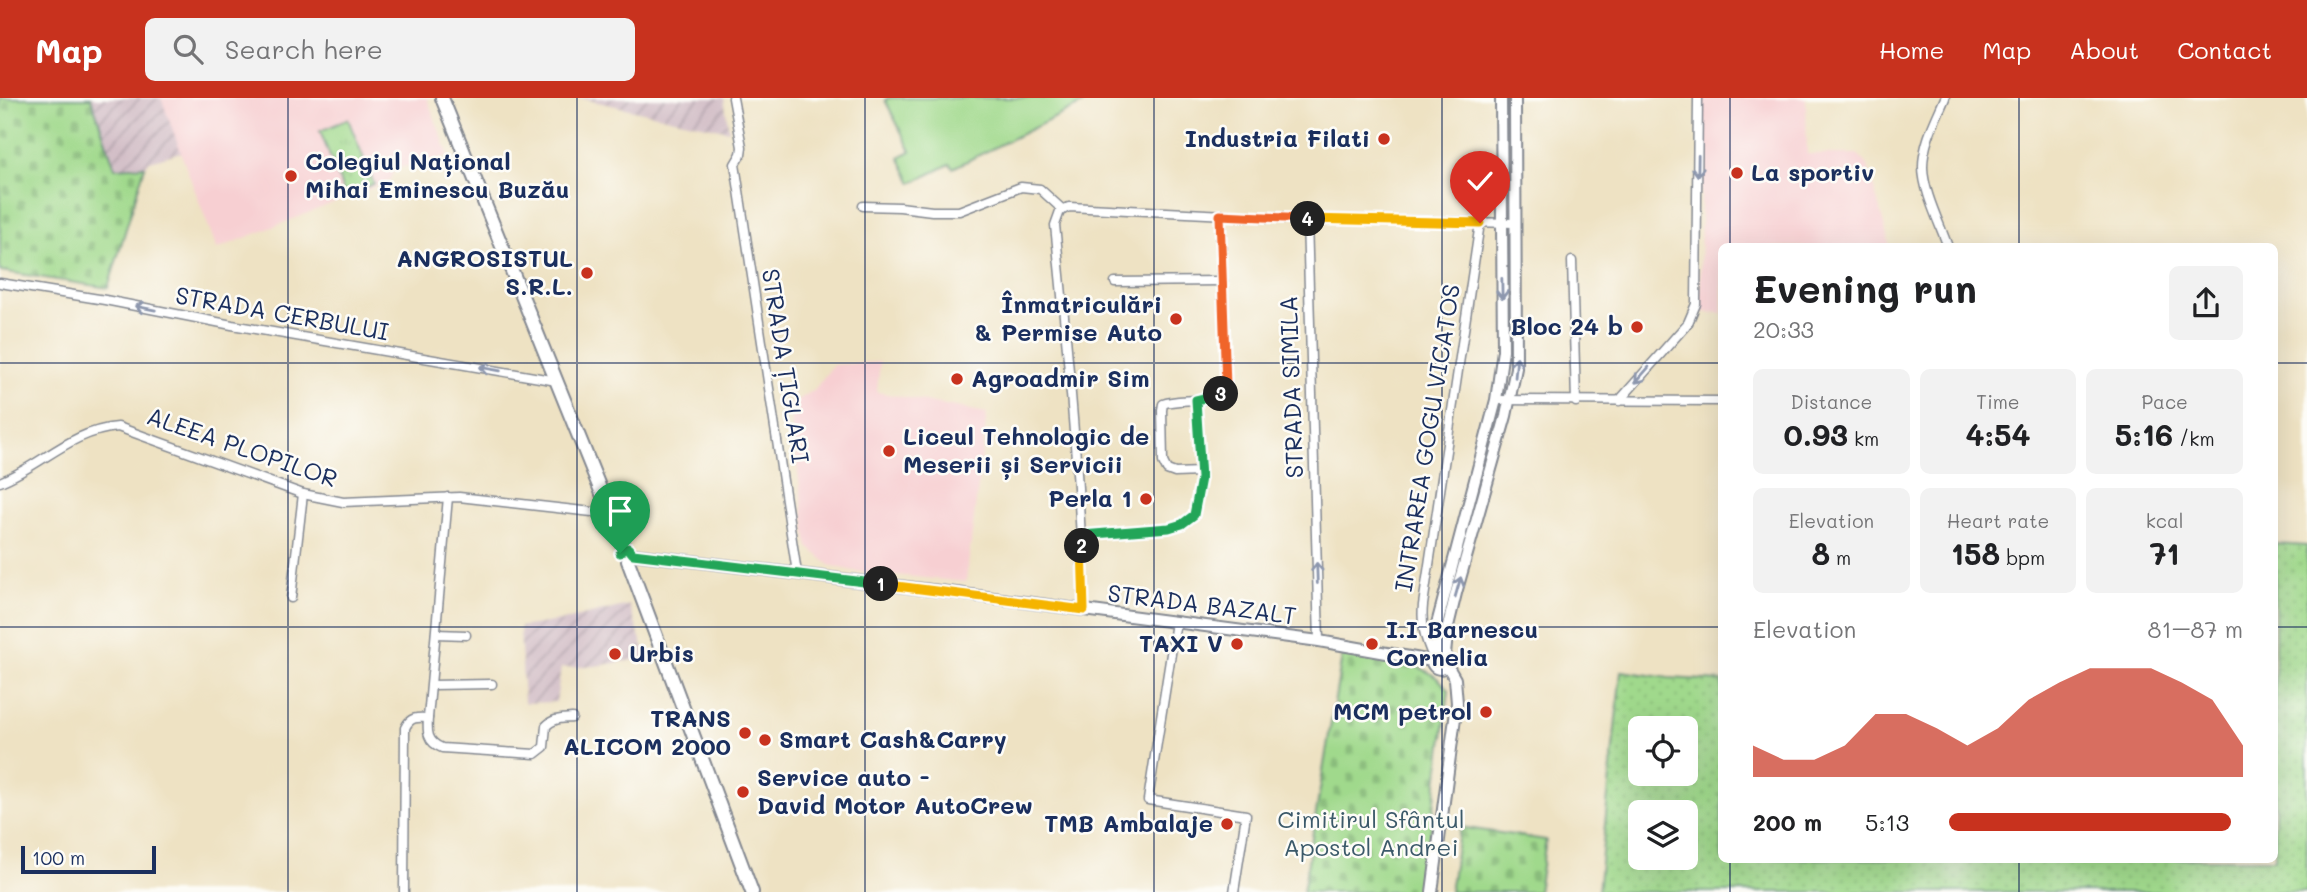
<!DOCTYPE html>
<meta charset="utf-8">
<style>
:root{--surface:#fff;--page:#f2f2f2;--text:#202124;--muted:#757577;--accent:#c8321e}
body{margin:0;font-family:Mali,sans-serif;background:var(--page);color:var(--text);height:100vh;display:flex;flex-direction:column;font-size:26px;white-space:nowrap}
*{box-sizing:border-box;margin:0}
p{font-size:23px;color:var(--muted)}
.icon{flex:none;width:38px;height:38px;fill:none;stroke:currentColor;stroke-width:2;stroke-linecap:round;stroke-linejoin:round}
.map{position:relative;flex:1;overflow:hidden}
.side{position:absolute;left:1718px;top:145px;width:560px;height:620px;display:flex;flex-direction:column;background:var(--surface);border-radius:10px;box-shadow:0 7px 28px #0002}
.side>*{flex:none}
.fabs{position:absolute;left:1628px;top:618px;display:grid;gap:14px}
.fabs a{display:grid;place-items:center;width:70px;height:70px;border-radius:10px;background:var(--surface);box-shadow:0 7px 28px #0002;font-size:35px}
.scale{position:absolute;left:21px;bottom:18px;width:135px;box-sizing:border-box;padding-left:7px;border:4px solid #1b2f5e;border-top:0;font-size:19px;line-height:24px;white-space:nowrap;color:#1b2f5e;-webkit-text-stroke:5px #fdfcf7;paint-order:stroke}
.pin{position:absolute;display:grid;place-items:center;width:60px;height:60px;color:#fff;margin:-72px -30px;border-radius:50% 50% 50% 0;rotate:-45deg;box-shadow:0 0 7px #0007}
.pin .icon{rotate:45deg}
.km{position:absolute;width:35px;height:35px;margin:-18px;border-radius:50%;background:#222;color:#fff;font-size:19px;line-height:35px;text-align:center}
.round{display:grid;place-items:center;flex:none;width:74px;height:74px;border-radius:10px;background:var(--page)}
.summary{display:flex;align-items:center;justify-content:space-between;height:119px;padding:0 35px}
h1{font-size:38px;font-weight:700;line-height:52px}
.stats{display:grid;grid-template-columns:repeat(3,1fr);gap:10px;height:119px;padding:7px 35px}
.stats div{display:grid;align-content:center;border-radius:10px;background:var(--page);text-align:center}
.stats b{font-size:30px;font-weight:700}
.stats small{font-size:19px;font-weight:400}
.stats p{font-size:19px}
.chart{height:196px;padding:14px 35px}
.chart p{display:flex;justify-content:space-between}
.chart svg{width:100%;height:126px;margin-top:7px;fill:var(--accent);opacity:.7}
ul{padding:0 35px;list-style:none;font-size:23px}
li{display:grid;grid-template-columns:112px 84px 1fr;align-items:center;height:52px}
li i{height:18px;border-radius:9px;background:var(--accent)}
header{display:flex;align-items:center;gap:42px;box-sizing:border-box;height:98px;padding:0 35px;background:var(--accent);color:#fff}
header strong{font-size:33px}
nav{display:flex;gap:38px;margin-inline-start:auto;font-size:24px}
.search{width:490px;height:63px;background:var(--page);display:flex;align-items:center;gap:18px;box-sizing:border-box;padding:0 24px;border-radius:10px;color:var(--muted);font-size:26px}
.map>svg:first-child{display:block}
.built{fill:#f7cfd2}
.industrial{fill:url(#industrial-furrows)}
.grass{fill:url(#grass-dots);stroke:#5e8475;stroke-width:2;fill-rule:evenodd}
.cemetery{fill:url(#cemetery-stones);stroke:#5e8475;stroke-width:2}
.park{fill:url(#park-tufts);stroke:#5e8475;stroke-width:2}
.pitch{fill:#a0d98c;stroke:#5e8475;stroke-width:2}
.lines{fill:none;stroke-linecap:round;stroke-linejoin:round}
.street-casing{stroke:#848890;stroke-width:11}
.secondary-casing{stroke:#848890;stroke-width:14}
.primary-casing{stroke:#848890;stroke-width:16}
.street{stroke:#fff;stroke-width:8}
.secondary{stroke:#fff;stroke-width:10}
.primary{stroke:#fff;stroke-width:12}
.oneway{stroke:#8d97ae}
.split-1-casing{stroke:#fff;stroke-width:14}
.split-2-casing{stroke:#fff;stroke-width:14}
.split-3-casing{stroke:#fff;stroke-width:14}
.split-4-casing{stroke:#fff;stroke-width:14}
.split-5-casing{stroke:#fff;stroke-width:14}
.split-1{stroke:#22a559;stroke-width:9}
.split-2{stroke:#f5b400;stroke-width:9}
.split-3{stroke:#22a559;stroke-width:9}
.split-4{stroke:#f0652b;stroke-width:9}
.split-5{stroke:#f5b400;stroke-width:9}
.grid{fill:none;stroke:#1b2f5e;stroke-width:2;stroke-opacity:0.55}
.poi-dot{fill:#c8321e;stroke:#fdfcf7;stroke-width:2.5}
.labels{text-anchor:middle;stroke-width:5;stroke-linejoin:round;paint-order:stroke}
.poi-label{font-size:24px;font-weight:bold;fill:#1b2f5e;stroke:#fdfcf7;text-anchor:end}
.street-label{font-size:24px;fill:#1b2f5e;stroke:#fdfcf7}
.park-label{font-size:24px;fill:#3c5a6a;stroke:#fdfcf7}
</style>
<header>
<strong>Map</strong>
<div class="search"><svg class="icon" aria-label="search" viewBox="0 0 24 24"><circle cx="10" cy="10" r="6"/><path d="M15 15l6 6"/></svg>Search here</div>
<nav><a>Home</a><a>Map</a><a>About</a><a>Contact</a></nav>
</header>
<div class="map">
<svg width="2307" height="794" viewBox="0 0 2307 794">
<defs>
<pattern id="industrial-furrows" width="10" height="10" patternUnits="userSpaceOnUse" patternTransform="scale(1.75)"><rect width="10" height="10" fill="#d2bdc6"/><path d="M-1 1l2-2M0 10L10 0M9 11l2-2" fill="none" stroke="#aa9aa4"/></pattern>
<pattern id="grass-dots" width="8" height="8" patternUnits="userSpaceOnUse" patternTransform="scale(1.75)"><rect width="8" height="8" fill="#a0d98c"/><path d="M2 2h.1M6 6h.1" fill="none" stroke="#89bb7b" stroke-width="1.8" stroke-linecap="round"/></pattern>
<pattern id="cemetery-stones" width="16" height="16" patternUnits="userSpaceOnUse" patternTransform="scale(1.75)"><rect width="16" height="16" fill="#a0d98c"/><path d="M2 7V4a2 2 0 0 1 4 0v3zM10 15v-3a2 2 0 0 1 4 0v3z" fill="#89bb7b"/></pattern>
<pattern id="park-tufts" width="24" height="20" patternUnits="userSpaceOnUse" patternTransform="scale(1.75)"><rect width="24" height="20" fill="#a0d98c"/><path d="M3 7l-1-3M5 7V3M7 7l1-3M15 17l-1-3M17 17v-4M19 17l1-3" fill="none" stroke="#89bb7b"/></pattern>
</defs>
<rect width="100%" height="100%" fill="#fdfcf7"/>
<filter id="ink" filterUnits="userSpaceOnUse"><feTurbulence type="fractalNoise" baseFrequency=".0143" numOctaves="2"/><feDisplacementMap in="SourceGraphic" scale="14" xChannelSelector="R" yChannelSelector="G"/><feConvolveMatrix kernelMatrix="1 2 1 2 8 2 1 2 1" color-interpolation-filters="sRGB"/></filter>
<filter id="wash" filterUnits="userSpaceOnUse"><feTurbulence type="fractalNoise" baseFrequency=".00686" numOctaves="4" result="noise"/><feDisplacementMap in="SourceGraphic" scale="28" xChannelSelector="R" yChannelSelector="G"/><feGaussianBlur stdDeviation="1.57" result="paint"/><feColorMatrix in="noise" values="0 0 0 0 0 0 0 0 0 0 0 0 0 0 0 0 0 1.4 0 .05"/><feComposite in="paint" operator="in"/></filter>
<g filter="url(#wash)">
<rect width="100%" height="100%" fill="#eee2c3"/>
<g class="built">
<polygon points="160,0 427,0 449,58 399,70 394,72 389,83 217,151"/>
<polygon points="1702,0 1806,0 1807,56 1857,56 1868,68 1890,149 1722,149 1722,215 1700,214"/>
<polygon points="880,264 877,294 987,315 966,484 854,473 831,468 808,449 789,307 814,292 833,267"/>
</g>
<g class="industrial">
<polygon points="91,0 161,0 181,54 150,63 145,68 115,70"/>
<polygon points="579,0 724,0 729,33"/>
<polygon points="629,507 647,560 595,568 561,570 556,604 524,605 520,529 565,522"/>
</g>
<path class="grass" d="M 2275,446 L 2307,448 L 2307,794 L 1598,794 L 1621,573 L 1669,580 L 1722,583 L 1722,761 L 2275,761 ZM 1685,630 L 1685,676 L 1640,676 L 1640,630 ZM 1685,714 L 1685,760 L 1640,760 L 1640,714 Z"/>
<g class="cemetery">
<polygon points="0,0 91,0 115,70 145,68 108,190 0,173"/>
<path d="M 1342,558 C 1380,560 1423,559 1449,592 L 1423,794 L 1303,794 Z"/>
<polygon points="1460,729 1546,742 1538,794 1450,794"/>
</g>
<polygon class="park" points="348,21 374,86 345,97 320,33"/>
<polygon class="pitch" points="889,0 1094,0 953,70 950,66 912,85 899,59 911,53 885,2"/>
</g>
<g filter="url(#ink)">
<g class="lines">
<defs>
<g id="street">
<polyline points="733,0 742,49 741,56 735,66 797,475"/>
<path d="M 1945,0 C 1936,21 1923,45 1923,69 C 1923,93 1940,126 1948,149"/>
<polyline points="863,108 900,109 932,113 959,113 1021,89 1040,91 1063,112"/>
<polyline points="1307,121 1319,543"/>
<polyline points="1572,163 1576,304"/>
<polyline points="1115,184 1223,183"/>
<polyline points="0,185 105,202 232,227 557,283"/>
<polyline points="1496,302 1722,303"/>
<polyline points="1619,303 1688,225 1696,206 1698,0"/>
<path d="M 1200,374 L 1175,375 L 1167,372 L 1163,364 L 1162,312 L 1163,306 C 1180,299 1218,308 1226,288 L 1220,117"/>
<path d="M 0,384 C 43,367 70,333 118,329 L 303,396 L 343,404 L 459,399 L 610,416"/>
<path d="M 448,399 L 428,620 C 427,634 427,644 442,650 L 535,656 L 544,649 L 546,628 C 554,620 561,621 572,620"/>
<polyline points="1082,437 1169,430 1182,426 1194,417 1201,380 1196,302"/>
<polyline points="291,500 303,396"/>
<path d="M 1084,512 C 1080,383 1068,255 1055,127 L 1060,113 L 1069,109 L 1307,121 L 1516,125"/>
<polyline points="1176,524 1148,702 1246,717 1234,794"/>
<polyline points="436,536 466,537"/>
<path d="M 1433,559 C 1425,541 1421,527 1423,507 L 1480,125"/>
<polyline points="433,587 492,586"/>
<path d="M 404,794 L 405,630 C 410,619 417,619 428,620"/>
</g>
<g id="secondary">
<polyline points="633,456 956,495 1319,543 1432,563"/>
<circle cx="1440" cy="563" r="8"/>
<polyline points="1437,555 1437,526 1496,302 1503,252 1501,0"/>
<polyline points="1445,556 1448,528 1456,495 1506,318 1516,270 1515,0"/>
<polyline points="1432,794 1457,605 1455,581 1447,567"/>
</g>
<g id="primary">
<polyline points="442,0 624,450"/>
<polyline points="628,463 752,794"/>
</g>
</defs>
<use href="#street" class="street-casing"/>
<use href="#secondary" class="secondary-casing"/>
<use href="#primary" class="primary-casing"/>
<use href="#street" class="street"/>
<use href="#secondary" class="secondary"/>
<use href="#primary" class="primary"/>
</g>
<defs><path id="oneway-shaft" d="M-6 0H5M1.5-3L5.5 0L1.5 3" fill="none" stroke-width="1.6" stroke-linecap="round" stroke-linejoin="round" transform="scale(1.75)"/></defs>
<g class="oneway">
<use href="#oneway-shaft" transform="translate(1698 68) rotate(91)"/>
<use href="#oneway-shaft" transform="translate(1502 191) rotate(89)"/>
<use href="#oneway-shaft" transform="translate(145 210) rotate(-169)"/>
<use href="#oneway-shaft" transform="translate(1516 269) rotate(-85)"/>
<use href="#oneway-shaft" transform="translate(490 271) rotate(-170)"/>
<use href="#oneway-shaft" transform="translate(1642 277) rotate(131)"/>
<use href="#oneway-shaft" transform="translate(1317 475) rotate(-92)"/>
<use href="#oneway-shaft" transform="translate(1458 489) rotate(-74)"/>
</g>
</g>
<g class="lines" filter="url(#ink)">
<defs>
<polyline id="split-1" points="620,455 624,450 628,450 633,456 881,486"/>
<polyline id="split-2" points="881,486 1084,512 1082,448"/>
<polyline id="split-3" points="1082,448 1082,437 1169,430 1182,426 1194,417 1201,380 1196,302 1221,296"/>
<polyline id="split-4" points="1221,296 1226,288 1220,117 1308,121"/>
<polyline id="split-5" points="1308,121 1480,125"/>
</defs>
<use href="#split-1" class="split-1-casing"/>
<use href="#split-2" class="split-2-casing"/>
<use href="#split-3" class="split-3-casing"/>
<use href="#split-4" class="split-4-casing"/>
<use href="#split-5" class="split-5-casing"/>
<use href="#split-1" class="split-1"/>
<use href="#split-2" class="split-2"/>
<use href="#split-3" class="split-3"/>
<use href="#split-4" class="split-4"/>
<use href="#split-5" class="split-5"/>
</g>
<path class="grid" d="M 288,0 L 288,794M 577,0 L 577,794M 865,0 L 865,794M 1154,0 L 1154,794M 1442,0 L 1442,794M 1730,0 L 1730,149M 2019,0 L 2019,149M 0,265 L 1722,265M 2275,265 L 2307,265M 0,529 L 1722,529M 2275,529 L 2307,529M 1730,761 L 1730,794M 2019,761 L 2019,794"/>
<g class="poi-dot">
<circle cx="1384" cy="41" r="7"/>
<circle cx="1737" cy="75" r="7"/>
<circle cx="291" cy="78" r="7"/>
<circle cx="587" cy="175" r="7"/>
<circle cx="1176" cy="221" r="7"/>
<circle cx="1637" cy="229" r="7"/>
<circle cx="957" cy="281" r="7"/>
<circle cx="889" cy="353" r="7"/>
<circle cx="1146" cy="401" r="7"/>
<circle cx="1237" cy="546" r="7"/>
<circle cx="1372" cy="546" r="7"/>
<circle cx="615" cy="556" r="7"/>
<circle cx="1486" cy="614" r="7"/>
<circle cx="745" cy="635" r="7"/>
<circle cx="765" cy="642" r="7"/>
<circle cx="743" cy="694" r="7"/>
<circle cx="1227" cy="726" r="7"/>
</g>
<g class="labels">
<g class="poi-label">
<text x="1370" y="49">Industria Filati</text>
<text x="305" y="72" text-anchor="start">Colegiul Național<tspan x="305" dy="28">Mihai Eminescu Buzău</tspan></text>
<text x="1751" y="83" text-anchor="start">La sportiv</text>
<text x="573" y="169">ANGROSISTUL<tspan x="573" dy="28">S.R.L.</tspan></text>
<text x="1162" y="215">Înmatriculări<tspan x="1162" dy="28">&amp; Permise Auto</tspan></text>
<text x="1623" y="237">Bloc 24 b</text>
<text x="971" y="289" text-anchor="start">Agroadmir Sim</text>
<text x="903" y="347" text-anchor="start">Liceul Tehnologic de<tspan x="903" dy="28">Meserii și Servicii</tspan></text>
<text x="1132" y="409">Perla 1</text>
<text x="1386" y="540" text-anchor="start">I.I Barnescu<tspan x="1386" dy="28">Cornelia</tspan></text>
<text x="1223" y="554">TAXI V</text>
<text x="629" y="564" text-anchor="start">Urbis</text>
<text x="1472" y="622">MCM petrol</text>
<text x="731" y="629">TRANS<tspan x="731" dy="28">ALICOM 2000</tspan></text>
<text x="779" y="650" text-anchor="start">Smart Cash&amp;Carry</text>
<text x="757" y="688" text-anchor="start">Service auto -<tspan x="757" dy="28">David Motor AutoCrew</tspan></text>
<text x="1213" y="734">TMB Ambalaje</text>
</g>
<g class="street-label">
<text transform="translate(282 216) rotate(10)" y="8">STRADA CERBULUI</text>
<text transform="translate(785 268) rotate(81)" y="8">STRADA ȚIGLARI</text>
<text transform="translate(1292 289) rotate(-92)" y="8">STRADA SIMILA</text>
<text transform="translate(1428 340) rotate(-81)" y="8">INTRAREA GOGU VICATOS</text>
<text transform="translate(242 350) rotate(19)" y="8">ALEEA PLOPILOR</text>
<text transform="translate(1202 507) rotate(7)" y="8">STRADA BAZALT</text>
</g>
<g class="park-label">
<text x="1371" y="730">Cimitirul Sfântul<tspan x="1371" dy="28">Apostol Andrei</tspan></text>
</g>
</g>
</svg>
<div class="fabs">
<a><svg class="icon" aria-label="locate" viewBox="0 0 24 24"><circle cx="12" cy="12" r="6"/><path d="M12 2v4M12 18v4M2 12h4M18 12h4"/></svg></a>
<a><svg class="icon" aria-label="layers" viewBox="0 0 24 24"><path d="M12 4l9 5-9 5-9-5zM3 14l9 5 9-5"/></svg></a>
</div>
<div class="scale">100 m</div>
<div class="pin" style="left:620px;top:455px;background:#1e9e55"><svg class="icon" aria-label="arrive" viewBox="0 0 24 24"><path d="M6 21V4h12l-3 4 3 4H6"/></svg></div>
<div class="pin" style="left:1480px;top:125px;background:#d93025"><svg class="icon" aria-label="check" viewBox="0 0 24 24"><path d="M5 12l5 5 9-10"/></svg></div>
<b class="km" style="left:881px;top:486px">1</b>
<b class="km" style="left:1082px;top:448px">2</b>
<b class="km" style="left:1221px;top:296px">3</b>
<b class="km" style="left:1308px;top:121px">4</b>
<section class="side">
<div class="summary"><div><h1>Evening run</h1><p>20:33</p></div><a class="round"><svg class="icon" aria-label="share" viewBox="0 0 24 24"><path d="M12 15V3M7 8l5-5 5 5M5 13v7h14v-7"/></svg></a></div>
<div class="stats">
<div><p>Distance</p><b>0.93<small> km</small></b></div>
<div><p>Time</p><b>4:54</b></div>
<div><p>Pace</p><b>5:16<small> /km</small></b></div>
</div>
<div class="stats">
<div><p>Elevation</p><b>8<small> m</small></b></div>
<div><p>Heart rate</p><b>158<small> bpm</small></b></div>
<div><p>kcal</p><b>71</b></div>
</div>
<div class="chart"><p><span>Elevation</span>81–87 m</p>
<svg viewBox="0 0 160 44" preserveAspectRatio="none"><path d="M0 44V33L10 38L20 38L30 33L40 22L50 22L60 27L70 33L80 27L90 17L100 11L110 6L120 6L130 6L140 11L150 17L160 33V44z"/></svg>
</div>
<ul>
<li><b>200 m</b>5:13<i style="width:96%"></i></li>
</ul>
</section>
</div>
